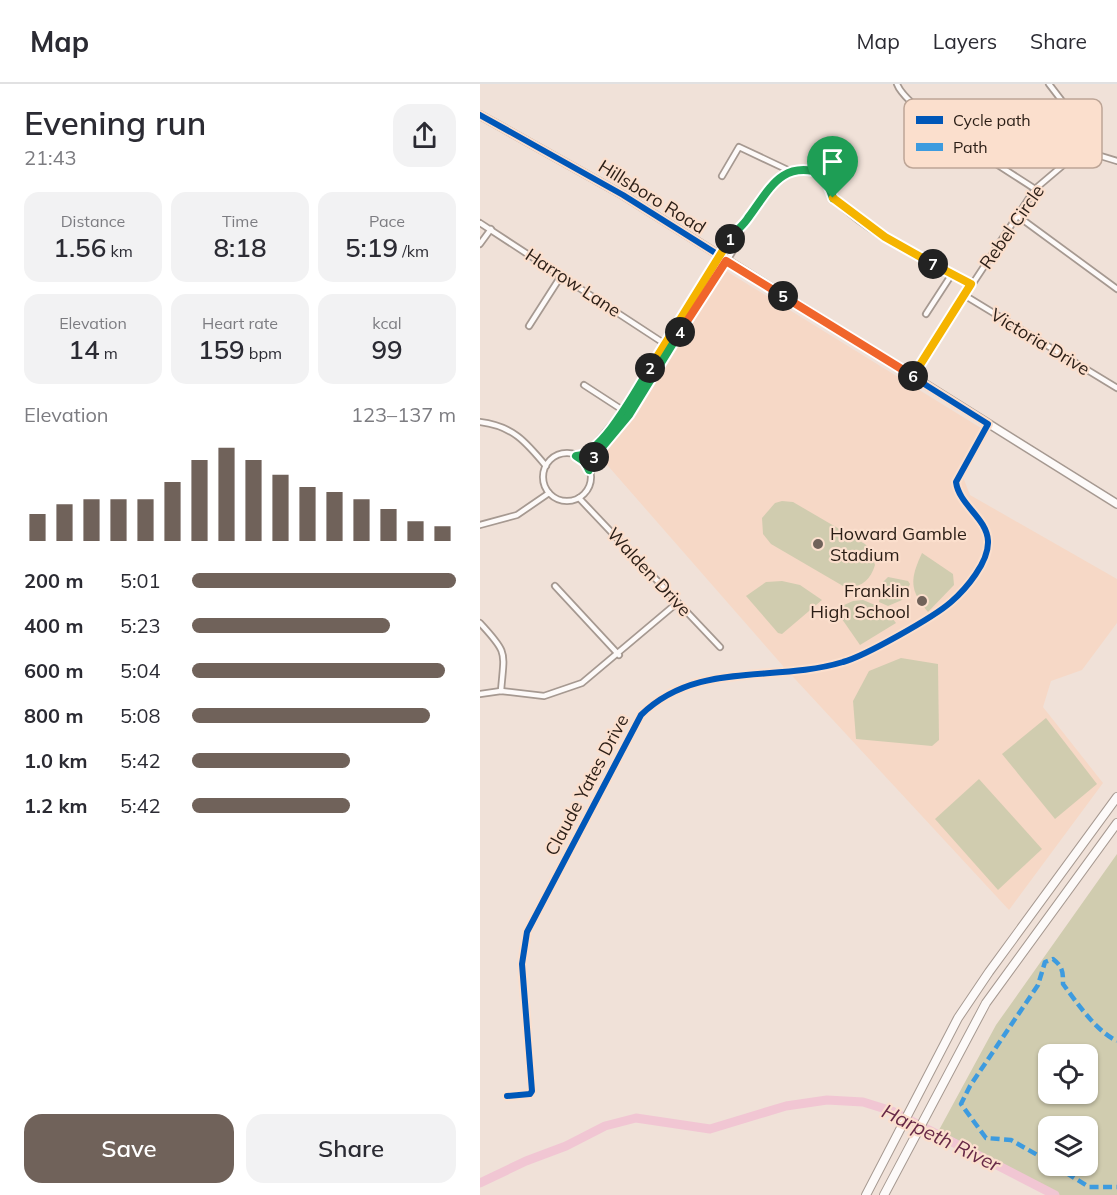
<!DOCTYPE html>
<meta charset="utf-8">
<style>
:root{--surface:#fff;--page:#f2f2f3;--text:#2b2b33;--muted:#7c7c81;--line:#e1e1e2;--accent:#70625a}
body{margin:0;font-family:Mulish,sans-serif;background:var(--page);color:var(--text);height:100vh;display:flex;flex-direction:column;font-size:22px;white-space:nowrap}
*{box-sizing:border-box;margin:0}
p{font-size:20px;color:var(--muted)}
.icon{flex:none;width:33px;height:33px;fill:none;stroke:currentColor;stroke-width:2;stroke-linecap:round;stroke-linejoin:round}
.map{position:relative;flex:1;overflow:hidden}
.drawer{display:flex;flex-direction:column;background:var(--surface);width:480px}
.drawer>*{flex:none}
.buttons{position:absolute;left:558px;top:960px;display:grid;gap:12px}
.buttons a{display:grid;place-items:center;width:60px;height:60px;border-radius:12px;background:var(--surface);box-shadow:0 2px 4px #0004;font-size:30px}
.pin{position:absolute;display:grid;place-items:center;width:51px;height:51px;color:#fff;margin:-62px -26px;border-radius:50% 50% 50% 0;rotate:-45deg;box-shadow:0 0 6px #0007}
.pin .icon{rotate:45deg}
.km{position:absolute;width:30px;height:30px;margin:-15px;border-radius:50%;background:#222;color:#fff;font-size:16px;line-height:30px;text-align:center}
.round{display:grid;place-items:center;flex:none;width:63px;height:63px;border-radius:18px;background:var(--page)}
.headline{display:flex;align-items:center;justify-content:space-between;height:102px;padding:0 24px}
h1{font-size:33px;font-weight:600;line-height:45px}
.figures{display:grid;grid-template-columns:repeat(3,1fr);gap:9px;height:102px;padding:6px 24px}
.figures div{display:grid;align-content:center;border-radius:15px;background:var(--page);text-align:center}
.figures b{font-size:26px;font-weight:600}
.figures small{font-size:16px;font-weight:400}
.figures p{font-size:16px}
.chart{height:168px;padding:12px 24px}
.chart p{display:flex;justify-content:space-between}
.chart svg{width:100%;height:108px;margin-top:6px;stroke:var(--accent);stroke-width:6}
.button{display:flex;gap:12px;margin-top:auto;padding:12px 24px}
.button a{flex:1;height:69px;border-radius:18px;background:var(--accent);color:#fff;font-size:24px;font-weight:600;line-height:69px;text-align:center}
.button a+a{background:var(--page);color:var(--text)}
ul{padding:0 24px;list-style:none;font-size:20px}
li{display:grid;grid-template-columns:96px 72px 1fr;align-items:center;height:45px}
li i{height:15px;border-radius:8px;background:var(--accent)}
header{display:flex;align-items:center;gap:36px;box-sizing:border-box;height:84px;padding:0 30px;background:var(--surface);border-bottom:2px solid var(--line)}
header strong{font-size:28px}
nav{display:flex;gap:33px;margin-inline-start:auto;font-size:21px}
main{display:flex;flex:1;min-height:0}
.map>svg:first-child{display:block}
.built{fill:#f6d8c6}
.park{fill:#d0ccaf;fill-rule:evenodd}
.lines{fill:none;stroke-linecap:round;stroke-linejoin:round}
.river{stroke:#f1c6d3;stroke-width:9}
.street-casing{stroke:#a69991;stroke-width:8}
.primary-casing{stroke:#a69991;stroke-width:10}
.highway-casing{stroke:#a69991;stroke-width:10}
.street{stroke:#fdfaf9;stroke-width:4.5}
.primary{stroke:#fdfaf9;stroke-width:7}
.highway{stroke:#fdfaf9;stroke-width:8}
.quiet{stroke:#3d9bdf;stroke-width:4.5;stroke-dasharray:9 4.5;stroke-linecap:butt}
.cycleway-casing{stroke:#fbdfcd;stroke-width:10}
.cycleway{stroke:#0057b8;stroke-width:6}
.split-1-casing{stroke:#fff;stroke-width:12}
.split-2-casing{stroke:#fff;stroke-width:12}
.split-3-casing{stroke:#fff;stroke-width:12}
.split-4-casing{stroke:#fff;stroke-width:12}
.split-5-casing{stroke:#fff;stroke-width:12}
.split-6-casing{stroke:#fff;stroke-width:12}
.split-7-casing{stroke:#fff;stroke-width:12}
.split-8-casing{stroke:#fff;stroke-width:12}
.split-1{stroke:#22a559;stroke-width:8}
.split-2{stroke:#f5b400;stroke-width:8}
.split-3{stroke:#22a559;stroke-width:8}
.split-4{stroke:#22a559;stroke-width:8}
.split-5{stroke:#f0652b;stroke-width:8}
.split-6{stroke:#f0652b;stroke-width:8}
.split-7{stroke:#f5b400;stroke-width:8}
.split-8{stroke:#f5b400;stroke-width:8}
.poi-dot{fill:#70625a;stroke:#fbdfcd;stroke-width:2}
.labels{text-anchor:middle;stroke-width:4.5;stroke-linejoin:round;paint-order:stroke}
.street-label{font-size:18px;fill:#2b1e16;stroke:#fbdfcd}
.poi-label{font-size:18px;fill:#2b1e16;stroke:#fbdfcd;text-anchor:start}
.water-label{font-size:20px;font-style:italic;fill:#682947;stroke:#fbdfcd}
.key{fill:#fbdfcd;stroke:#bda596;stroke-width:1.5}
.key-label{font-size:16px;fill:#2b1e16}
</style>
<header>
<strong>Map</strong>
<nav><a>Map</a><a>Layers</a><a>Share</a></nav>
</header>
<main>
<section class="drawer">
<div class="headline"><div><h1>Evening run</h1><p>21:43</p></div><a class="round"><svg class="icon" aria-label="share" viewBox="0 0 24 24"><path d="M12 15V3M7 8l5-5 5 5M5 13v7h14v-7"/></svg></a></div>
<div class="figures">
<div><p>Distance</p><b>1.56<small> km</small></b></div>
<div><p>Time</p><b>8:18</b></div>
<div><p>Pace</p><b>5:19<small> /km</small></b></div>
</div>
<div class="figures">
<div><p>Elevation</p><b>14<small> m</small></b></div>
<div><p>Heart rate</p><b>159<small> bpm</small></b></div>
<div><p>kcal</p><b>99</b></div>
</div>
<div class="chart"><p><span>Elevation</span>123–137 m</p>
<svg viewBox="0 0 160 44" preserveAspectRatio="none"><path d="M5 44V33M15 44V29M25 44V27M35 44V27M45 44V27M55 44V20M65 44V11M75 44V6M85 44V11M95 44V17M105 44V22M115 44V24M125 44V27M135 44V31M145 44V36M155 44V38"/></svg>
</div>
<ul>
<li><b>200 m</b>5:01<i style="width:100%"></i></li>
<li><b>400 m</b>5:23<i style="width:75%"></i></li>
<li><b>600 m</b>5:04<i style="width:96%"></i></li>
<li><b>800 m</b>5:08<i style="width:90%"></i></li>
<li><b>1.0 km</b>5:42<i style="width:60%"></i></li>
<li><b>1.2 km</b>5:42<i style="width:60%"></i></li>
</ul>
<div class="button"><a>Save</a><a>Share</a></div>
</section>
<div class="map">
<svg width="637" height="1111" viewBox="0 0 637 1111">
<rect width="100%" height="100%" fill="#f0e1d8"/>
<polygon class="built" points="243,185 509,349 483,393 490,411 637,495 637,539 602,586 571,597 563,623 623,699 529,826 303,582 122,375"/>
<g class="park">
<path d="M 302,417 L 313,418 L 385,460 L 390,465 L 395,481 C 390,497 380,505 363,502 L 291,460 L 283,450 L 282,434 L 295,419 Z"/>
<path d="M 442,469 L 473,490 L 474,501 L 448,528 C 429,506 430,495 442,469 Z"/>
<polygon points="408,493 428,497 430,500 422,516 408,522 399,518 403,498"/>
<polygon points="302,497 320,501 342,516 302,550 298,549 266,512 286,498"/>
<polygon points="383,516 405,525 416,539 380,561 355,525 373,517"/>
<polygon points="421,574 458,580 459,656 452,662 376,655 373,617 389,587"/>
<polygon points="566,634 617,700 575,735 522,670"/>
<polygon points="499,695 562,765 518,806 455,735"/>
<path d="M 637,770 L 637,1111 L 575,1111 L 459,1046 L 516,941 ZM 568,970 L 608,970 L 608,1010 L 568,1010 ZM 568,1042 L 608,1042 L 608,1082 L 568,1082 Z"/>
</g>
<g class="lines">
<polyline class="river" points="0,1099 46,1077 86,1062 125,1042 156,1034 230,1045 306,1022 347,1016 383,1018 412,1027 575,1111"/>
<defs>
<g id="street">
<path d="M 417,0 C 427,27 527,86 555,105"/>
<polyline points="569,0 592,30 601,66"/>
<polyline points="242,92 259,63 310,87"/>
<polyline points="539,133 637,205"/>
<polyline points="0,139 185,260"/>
<polyline points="0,160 11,145"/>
<polyline points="484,211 637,304"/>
<polyline points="446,230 472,190"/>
<polyline points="49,242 81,192"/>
<polyline points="432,292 555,105 601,66 637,77"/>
<polyline points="104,301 144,327"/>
<path d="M 0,338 C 33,342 46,358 66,382"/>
<circle cx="87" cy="393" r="24"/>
<path d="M 96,372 L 109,368 L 143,327 L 253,150 L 260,146 C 283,115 299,73 344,91 C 347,98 349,110 355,116 C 392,153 446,176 491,200"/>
<polyline points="109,386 112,376 149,331 251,170 261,153 260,146"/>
<polyline points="99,414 240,563"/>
<polyline points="0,441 37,431 69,409"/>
<polyline points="75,502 139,571"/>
<path d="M 0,539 C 29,570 24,568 21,607"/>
<polyline points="0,610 21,607 64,612 102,599 197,519"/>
<path d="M 27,1012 L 50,1010 L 52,1007 L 42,880 L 47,848 L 161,631 C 217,576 294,599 363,578 C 385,572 454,533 471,518 C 486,505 509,478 508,457 C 507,434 479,421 476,398 L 508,340"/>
</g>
<polyline id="primary" points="0,31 143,111 637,420"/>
<g id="highway">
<polyline points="386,1111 478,934 509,888 637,713"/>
<polyline points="404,1111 506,919 637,739"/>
</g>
</defs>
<use href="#street" class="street-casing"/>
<use href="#primary" class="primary-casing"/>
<use href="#highway" class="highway-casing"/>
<use href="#street" class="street"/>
<use href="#primary" class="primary"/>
<use href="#highway" class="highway"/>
<g class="quiet">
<path d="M 568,1077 L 531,1056 L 506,1054 L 481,1020 L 490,1002 L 558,901 L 565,878 L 573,875 C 583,883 583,888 583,900 C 597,919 616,947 637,957"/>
<polyline points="575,1082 609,1103 637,1103"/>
</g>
<defs>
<path id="cycleway" d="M 0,31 L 143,111 L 508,340 L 476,398 C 479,421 507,434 508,457 C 509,478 486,505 471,518 C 454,533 385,572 363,578 C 294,599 217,576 161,631 L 47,848 L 42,880 L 52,1007 L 50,1010 L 27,1012"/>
</defs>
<use href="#cycleway" class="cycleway-casing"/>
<use href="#cycleway" class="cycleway"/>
</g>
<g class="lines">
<defs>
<path id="split-1" d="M 250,155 C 255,147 263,142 268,134 C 290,105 301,75 344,90 L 353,114"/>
<polyline id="split-2" points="170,284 250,155"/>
<path id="split-3" d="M 114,373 L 109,386 L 105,378 L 96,372 C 122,371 156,306 170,284"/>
<polyline id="split-4" points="114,373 149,331 200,248"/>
<polyline id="split-5" points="200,248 246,177 303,212"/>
<polyline id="split-6" points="303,212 433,292"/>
<polyline id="split-7" points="433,292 491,200 453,180"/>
<polyline id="split-8" points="353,114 405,153 453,180"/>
</defs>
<use href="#split-1" class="split-1-casing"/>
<use href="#split-2" class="split-2-casing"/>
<use href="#split-3" class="split-3-casing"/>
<use href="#split-4" class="split-4-casing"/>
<use href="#split-5" class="split-5-casing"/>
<use href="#split-6" class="split-6-casing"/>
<use href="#split-7" class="split-7-casing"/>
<use href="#split-8" class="split-8-casing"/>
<use href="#split-1" class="split-1"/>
<use href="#split-2" class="split-2"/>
<use href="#split-3" class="split-3"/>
<use href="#split-4" class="split-4"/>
<use href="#split-5" class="split-5"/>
<use href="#split-6" class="split-6"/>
<use href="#split-7" class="split-7"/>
<use href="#split-8" class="split-8"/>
</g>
<g class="poi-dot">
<circle cx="338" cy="460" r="6"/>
<circle cx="442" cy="517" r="6"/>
</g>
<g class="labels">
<g class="street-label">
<text transform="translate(172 113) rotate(32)" y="6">Hillsboro Road</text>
<text transform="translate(532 143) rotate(-55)" y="6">Rebel Circle</text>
<text transform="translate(93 199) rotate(33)" y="6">Harrow Lane</text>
<text transform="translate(560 258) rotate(31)" y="6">Victoria Drive</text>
<text transform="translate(169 488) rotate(47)" y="6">Walden Drive</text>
<text transform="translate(107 701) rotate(-62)" y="6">Claude Yates Drive</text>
</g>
<g class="poi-label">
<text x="350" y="456">Howard Gamble<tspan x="350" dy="21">Stadium</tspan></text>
<text x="430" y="513" text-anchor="end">Franklin<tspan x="430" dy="21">High School</tspan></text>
</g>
<g class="water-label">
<text transform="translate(461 1054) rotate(26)" y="7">Harpeth River</text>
</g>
</g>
<rect x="424" y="15" width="198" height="69" rx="9" class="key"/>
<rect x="436" y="32" width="27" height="8" fill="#0057b8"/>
<rect x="436" y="59" width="27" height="8" fill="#3d9bdf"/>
<g class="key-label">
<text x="473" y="42">Cycle path</text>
<text x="473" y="69">Path</text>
</g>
</svg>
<div class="buttons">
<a><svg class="icon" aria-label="locate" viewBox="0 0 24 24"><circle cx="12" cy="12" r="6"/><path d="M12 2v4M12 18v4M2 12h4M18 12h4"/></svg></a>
<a><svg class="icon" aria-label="layers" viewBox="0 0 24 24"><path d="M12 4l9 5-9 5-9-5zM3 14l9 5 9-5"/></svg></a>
</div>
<div class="pin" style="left:353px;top:114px;background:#1e9e55"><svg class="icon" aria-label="arrive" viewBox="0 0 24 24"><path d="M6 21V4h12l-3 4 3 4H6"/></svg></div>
<b class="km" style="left:250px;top:155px">1</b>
<b class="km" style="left:170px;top:284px">2</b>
<b class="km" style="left:114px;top:373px">3</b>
<b class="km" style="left:200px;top:248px">4</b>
<b class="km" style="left:303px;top:212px">5</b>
<b class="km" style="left:433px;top:292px">6</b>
<b class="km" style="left:453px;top:180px">7</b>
</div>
</main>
